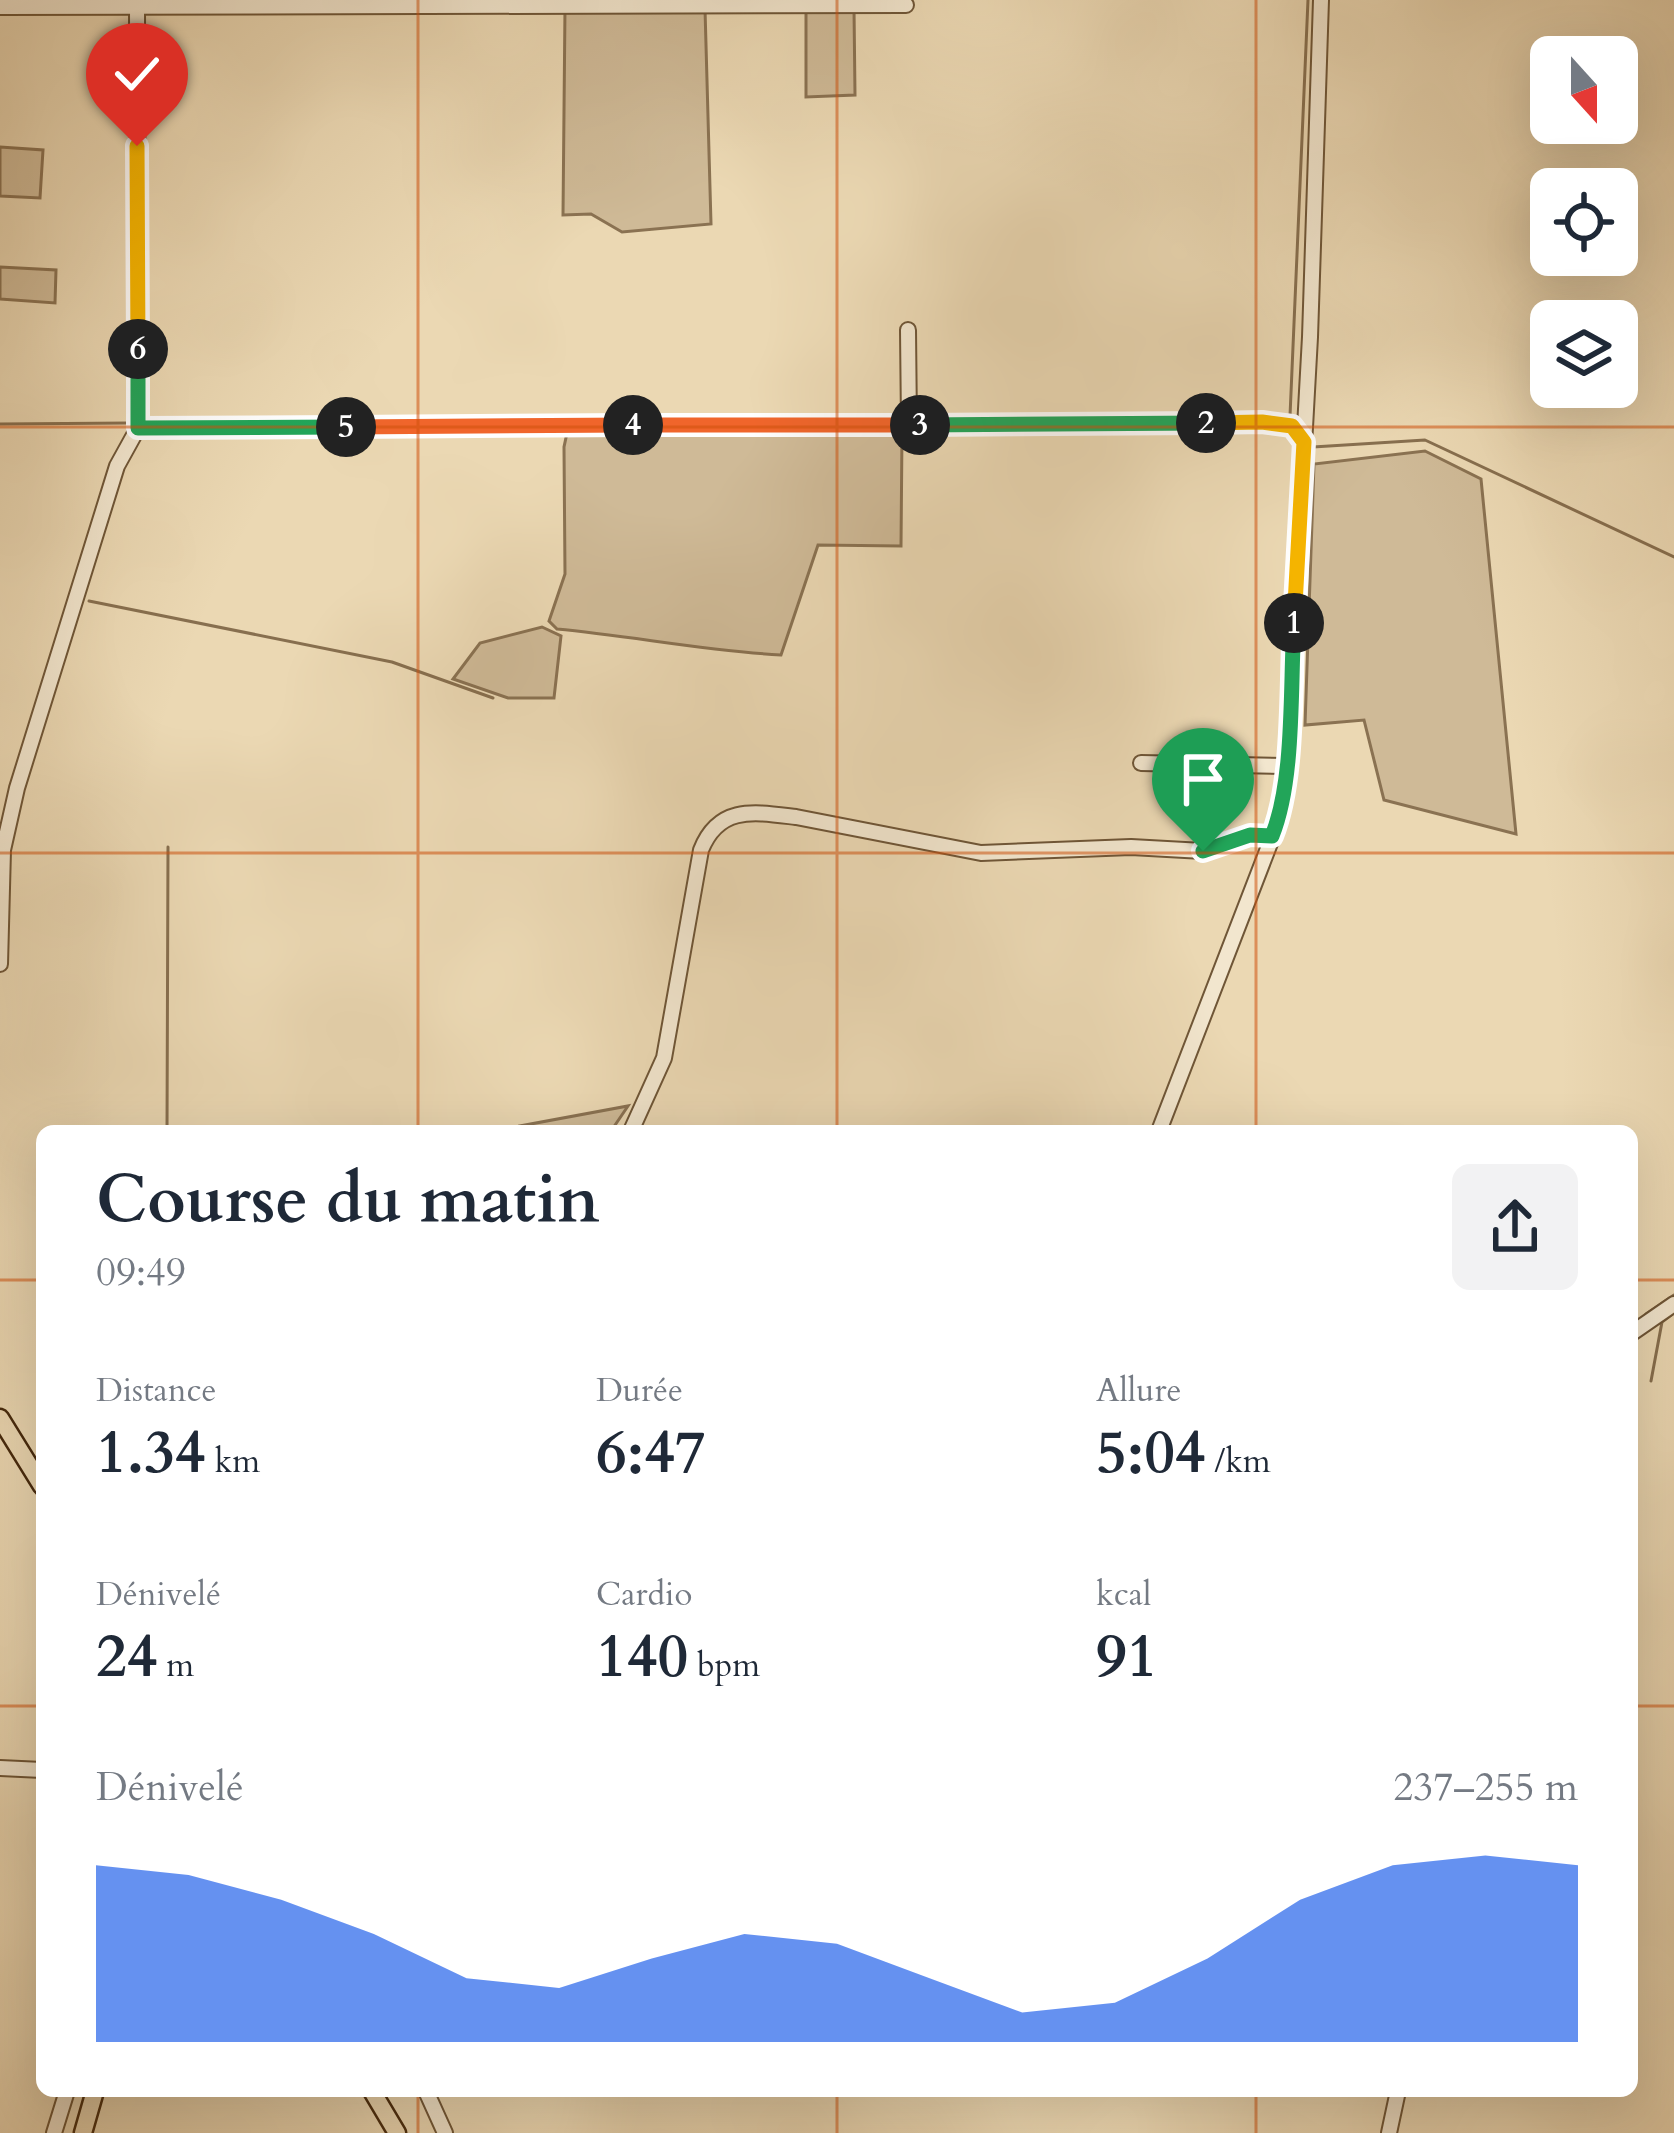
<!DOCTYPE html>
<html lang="fr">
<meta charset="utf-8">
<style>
:root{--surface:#fff;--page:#f2f2f3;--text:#1f2937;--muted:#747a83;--accent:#2563eb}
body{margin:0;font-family:Cardo,serif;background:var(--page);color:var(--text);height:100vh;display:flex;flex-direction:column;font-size:45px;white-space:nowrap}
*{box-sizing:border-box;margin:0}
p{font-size:39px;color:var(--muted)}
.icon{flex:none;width:66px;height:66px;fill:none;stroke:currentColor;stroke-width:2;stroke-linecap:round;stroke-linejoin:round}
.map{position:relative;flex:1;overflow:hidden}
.sheet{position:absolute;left:36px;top:1125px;width:1602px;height:972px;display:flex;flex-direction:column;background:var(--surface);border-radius:18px;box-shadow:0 12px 48px #0002}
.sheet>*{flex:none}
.needle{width:78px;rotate:159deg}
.controls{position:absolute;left:1530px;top:36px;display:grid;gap:24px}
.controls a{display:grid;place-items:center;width:108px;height:108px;border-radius:18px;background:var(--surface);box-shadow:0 12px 48px #0002;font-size:60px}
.pin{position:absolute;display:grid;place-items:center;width:102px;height:102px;color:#fff;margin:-123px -51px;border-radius:50% 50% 50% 0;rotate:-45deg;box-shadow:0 0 12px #0007}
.pin .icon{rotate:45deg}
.km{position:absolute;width:60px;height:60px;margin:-30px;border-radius:50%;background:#222;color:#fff;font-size:33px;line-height:60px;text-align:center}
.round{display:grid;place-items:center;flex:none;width:126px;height:126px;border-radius:18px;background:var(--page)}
.headline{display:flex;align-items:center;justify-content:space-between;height:204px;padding:0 60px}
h1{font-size:66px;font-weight:700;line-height:90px}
.figures{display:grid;grid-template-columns:repeat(3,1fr);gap:18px;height:204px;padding:12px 60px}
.figures div{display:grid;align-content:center}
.figures b{font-size:60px;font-weight:700}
.figures small{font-size:33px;font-weight:400}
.figures p{font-size:33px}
.chart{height:336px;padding:24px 60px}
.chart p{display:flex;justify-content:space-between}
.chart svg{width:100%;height:216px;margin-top:12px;fill:var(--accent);opacity:.7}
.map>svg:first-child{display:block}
.grass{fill:#cfba97;stroke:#8a7252;stroke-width:3}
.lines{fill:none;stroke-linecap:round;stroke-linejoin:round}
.stream{stroke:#876f4f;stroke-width:3}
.minor-casing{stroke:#6f5637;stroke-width:18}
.major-casing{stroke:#462a0e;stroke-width:21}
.minor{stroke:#f2e6ce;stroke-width:14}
.major{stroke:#ebd8b3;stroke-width:16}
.split-1-casing{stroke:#fff;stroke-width:24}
.split-2-casing{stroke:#fff;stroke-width:24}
.split-3-casing{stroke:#fff;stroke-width:24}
.split-4-casing{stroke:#fff;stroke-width:24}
.split-5-casing{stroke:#fff;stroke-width:24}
.split-6-casing{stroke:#fff;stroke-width:24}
.split-7-casing{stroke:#fff;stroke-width:24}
.split-1{stroke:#22a559;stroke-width:15}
.split-2{stroke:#f5b400;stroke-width:15}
.split-3{stroke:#22a559;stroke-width:15}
.split-4{stroke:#f0652b;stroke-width:15}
.split-5{stroke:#f0652b;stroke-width:15}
.split-6{stroke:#22a559;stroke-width:15}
.split-7{stroke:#f5b400;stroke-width:15}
.grid{fill:none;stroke:#d0520c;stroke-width:3;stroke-opacity:0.55}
</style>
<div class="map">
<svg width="1674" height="2133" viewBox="0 0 1674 2133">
<rect width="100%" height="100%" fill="#ebd8b3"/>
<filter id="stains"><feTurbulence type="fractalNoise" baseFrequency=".00167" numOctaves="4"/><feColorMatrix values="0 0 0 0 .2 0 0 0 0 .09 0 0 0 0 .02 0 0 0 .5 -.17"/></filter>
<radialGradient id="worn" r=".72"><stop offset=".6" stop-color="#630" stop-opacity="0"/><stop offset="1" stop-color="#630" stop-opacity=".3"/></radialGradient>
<g class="grass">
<polygon points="565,8 705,9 711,224 622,232 591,214 563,215"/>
<polygon points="806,8 854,9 855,95 806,97"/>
<polygon points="0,147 43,150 40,198 0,196"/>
<polygon points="0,267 56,270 55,303 0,299"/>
<path d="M 567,433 L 902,433 L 901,546 L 818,545 L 781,655 C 706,651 632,636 557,629 L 549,621 L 565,574 L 564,447 Z"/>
<polygon points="1425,451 1481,479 1516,834 1384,800 1364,720 1305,725 1314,464"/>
<polygon points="542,627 561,636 554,698 508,698 453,679 480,643"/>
<polygon points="628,1106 611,1131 522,1131 520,1126"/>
</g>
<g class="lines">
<g class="stream">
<polyline points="1268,416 1290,416 1308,0"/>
<polyline points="0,424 130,423"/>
<polyline points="1313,447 1425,440 1674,557"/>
<polyline points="89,601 392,662 493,698"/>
<polyline points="167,1131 168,847"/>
<polyline points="1646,1314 1674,1295"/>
<polyline points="1651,1381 1662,1322 1674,1313"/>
</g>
<defs>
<g id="minor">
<polyline points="137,4 138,428"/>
<polyline points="0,7 906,5"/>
<polyline points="908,330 909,425"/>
<polyline points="1141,763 1286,766"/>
<polyline points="0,964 3,850 17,788 117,466 138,428 1262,422 1291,426 1304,442"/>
<path d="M 631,1131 L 664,1058 L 701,850 C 719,805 754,812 796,817 L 981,853 L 1131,847 L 1203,851 L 1250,835 L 1272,835"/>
<polyline points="1159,1131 1279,820 1285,789 1310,337 1321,0"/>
<polyline points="1632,1333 1674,1304"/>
<polyline points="0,1768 42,1770"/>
<polyline points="426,2091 445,2133"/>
<polyline points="54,2133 67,2091"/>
<polyline points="1389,2133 1398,2091"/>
</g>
<g id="major">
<polyline points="0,1418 42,1486"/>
<polyline points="372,2091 397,2133"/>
<polyline points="83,2133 95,2091"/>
</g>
</defs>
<use href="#minor" class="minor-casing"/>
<use href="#major" class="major-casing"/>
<use href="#minor" class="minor"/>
<use href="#major" class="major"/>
</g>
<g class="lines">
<defs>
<path id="split-1" d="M 1203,851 L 1250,835 L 1272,836 C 1295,779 1290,686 1294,623"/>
<polyline id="split-2" points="1206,423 1262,422 1292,426 1304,442 1294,623"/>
<polyline id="split-3" points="920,425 1206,423"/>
<polyline id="split-4" points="633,425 920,425"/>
<polyline id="split-5" points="346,427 633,425"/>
<polyline id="split-6" points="138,349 138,428 346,427"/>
<polyline id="split-7" points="137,146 138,349"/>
</defs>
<use href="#split-1" class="split-1-casing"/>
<use href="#split-2" class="split-2-casing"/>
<use href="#split-3" class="split-3-casing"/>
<use href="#split-4" class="split-4-casing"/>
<use href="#split-5" class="split-5-casing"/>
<use href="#split-6" class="split-6-casing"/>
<use href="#split-7" class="split-7-casing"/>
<use href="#split-1" class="split-1"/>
<use href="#split-2" class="split-2"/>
<use href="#split-3" class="split-3"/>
<use href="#split-4" class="split-4"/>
<use href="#split-5" class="split-5"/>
<use href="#split-6" class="split-6"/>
<use href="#split-7" class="split-7"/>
</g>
<path class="grid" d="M 418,0 L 418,1131M 837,0 L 837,1131M 1256,0 L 1256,1131M 0,427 L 1674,427M 0,853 L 1674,853M 0,1280 L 42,1280M 1632,1280 L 1674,1280M 0,1706 L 42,1706M 1632,1706 L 1674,1706M 418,2091 L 418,2133M 837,2091 L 837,2133M 1256,2091 L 1256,2133"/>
<rect width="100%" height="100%" filter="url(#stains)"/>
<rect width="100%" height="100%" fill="url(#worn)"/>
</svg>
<div class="controls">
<a><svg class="needle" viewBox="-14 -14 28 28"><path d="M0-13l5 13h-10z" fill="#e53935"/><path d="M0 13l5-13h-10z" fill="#747a83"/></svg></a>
<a><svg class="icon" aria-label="locate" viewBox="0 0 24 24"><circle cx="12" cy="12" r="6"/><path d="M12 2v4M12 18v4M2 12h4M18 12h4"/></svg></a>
<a><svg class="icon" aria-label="layers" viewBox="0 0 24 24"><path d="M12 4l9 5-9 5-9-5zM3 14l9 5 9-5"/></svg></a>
</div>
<div class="pin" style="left:1203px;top:851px;background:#1e9e55"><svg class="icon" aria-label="arrive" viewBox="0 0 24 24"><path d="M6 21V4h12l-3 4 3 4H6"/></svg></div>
<div class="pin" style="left:137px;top:146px;background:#d93025"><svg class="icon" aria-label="check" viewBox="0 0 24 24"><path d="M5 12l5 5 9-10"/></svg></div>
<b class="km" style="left:1294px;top:623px">1</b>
<b class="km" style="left:1206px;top:423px">2</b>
<b class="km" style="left:920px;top:425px">3</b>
<b class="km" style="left:633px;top:425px">4</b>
<b class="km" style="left:346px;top:427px">5</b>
<b class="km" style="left:138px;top:349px">6</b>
<section class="sheet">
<div class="headline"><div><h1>Course du matin</h1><p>09:49</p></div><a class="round"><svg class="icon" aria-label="share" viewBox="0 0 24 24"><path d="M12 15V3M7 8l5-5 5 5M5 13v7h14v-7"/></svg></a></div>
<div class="figures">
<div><p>Distance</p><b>1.34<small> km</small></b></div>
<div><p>Durée</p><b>6:47</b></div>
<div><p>Allure</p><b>5:04<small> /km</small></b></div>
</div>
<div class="figures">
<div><p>Dénivelé</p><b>24<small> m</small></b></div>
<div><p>Cardio</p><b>140<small> bpm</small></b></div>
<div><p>kcal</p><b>91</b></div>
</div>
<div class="chart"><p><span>Dénivelé</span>237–255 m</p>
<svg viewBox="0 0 160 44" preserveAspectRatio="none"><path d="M0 44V8L10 10L20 15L30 22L40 31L50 33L60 27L70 22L80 24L90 31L100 38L110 36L120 27L130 15L140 8L150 6L160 8V44z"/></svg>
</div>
</section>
</div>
